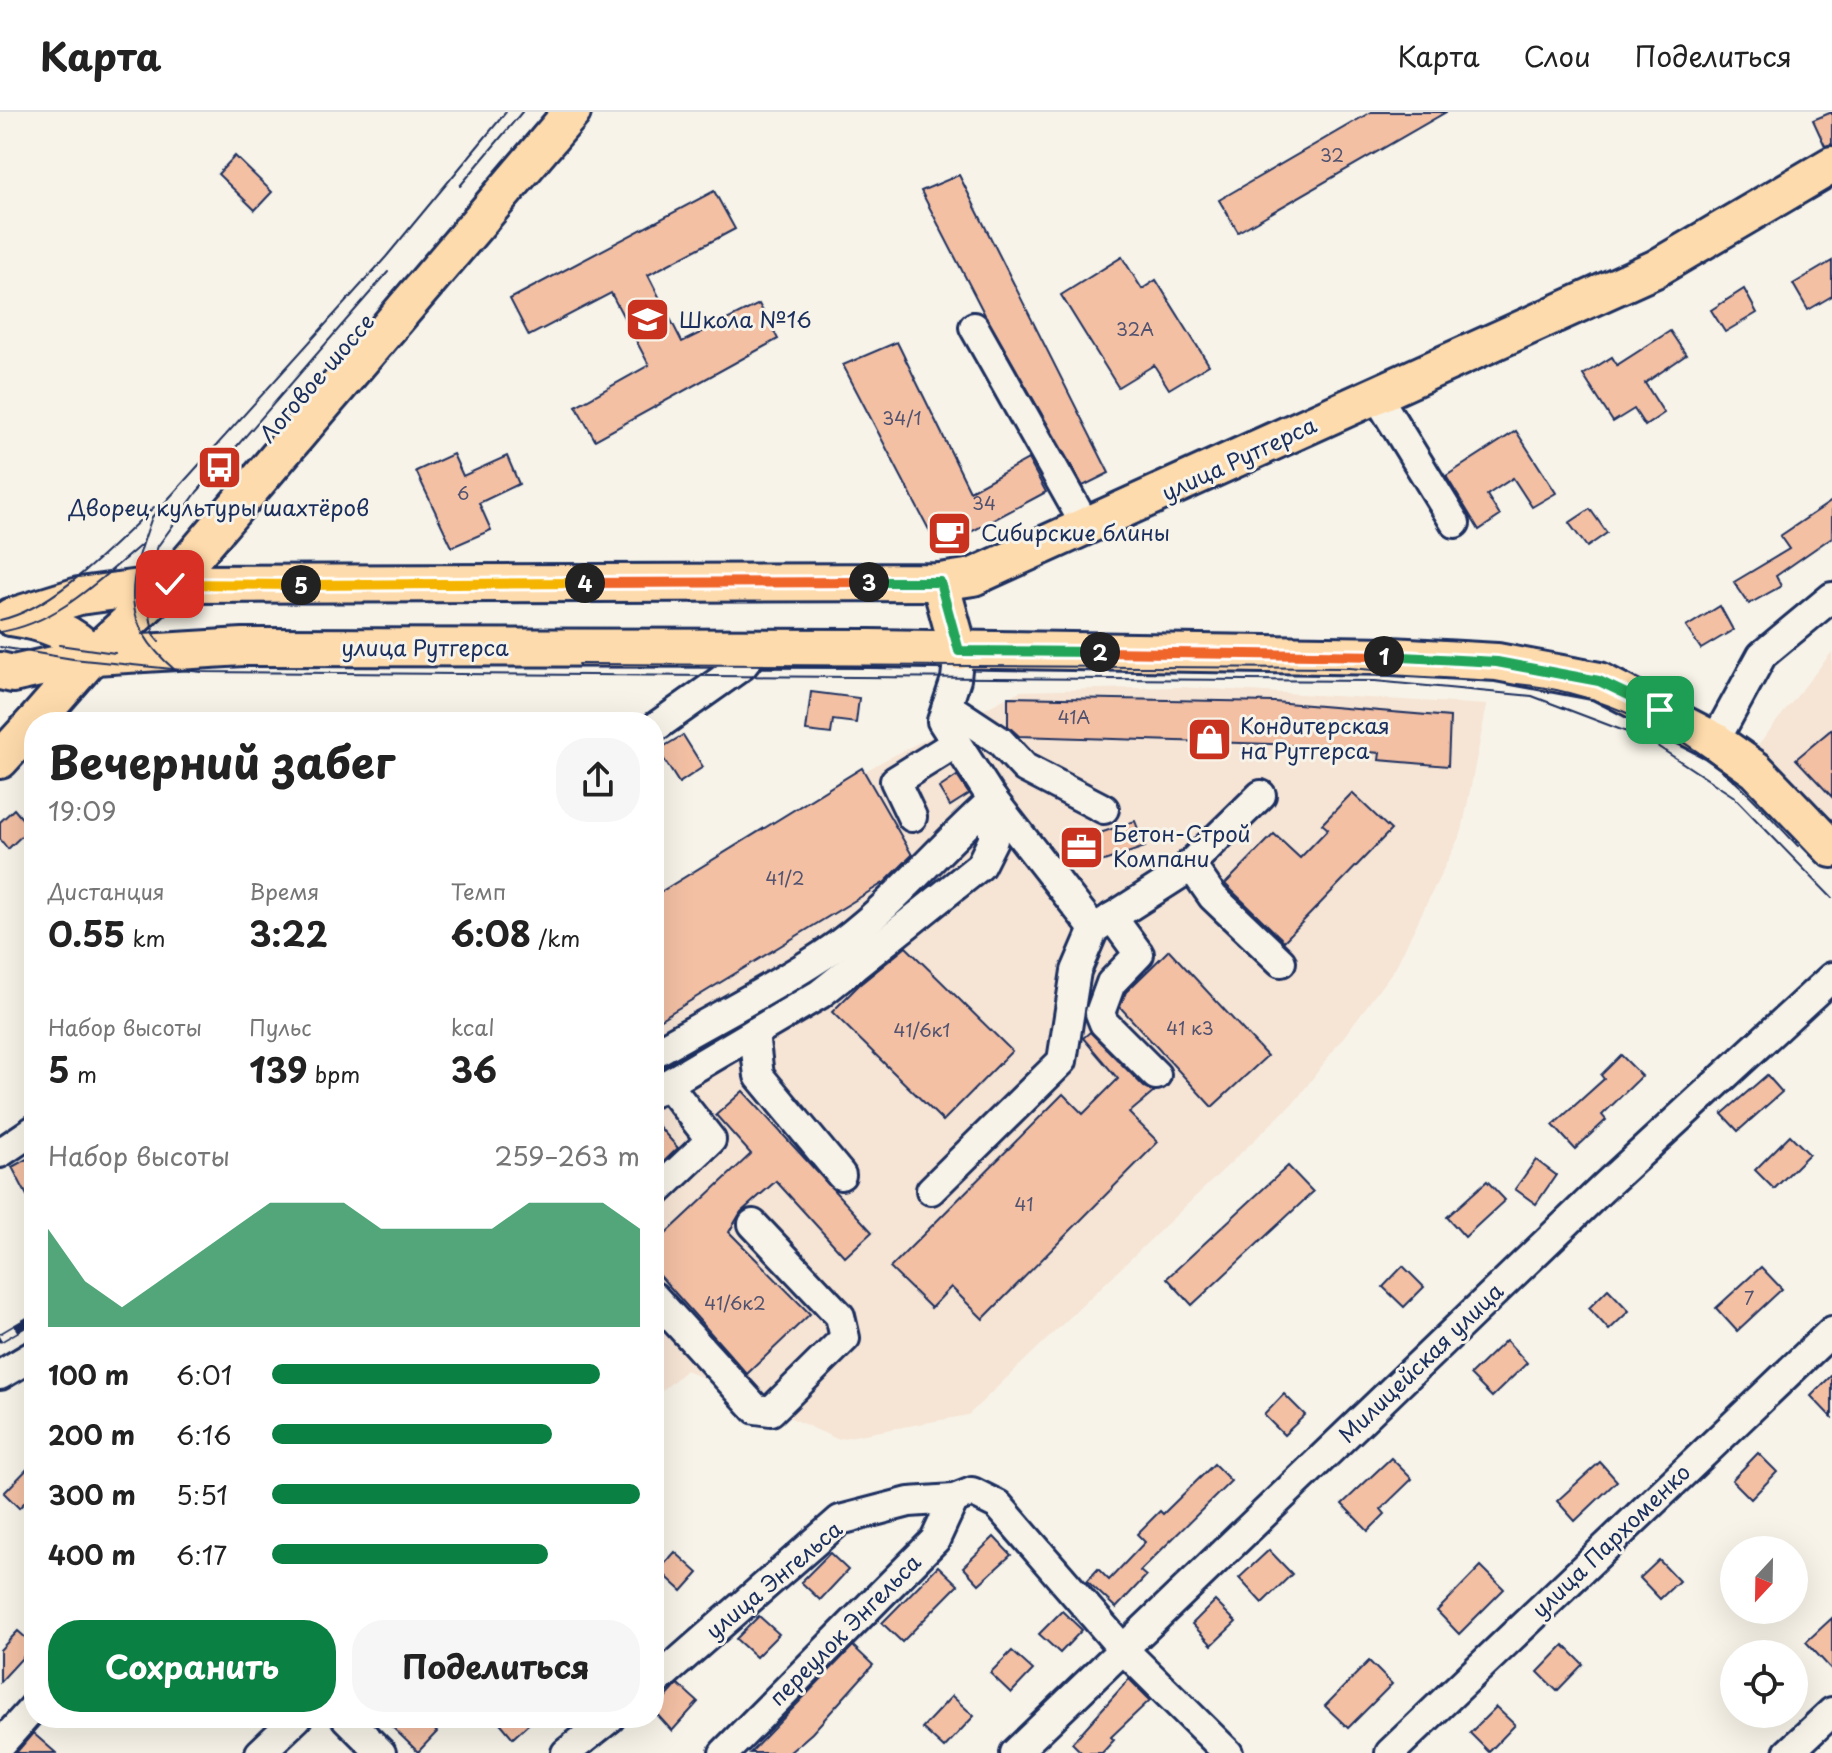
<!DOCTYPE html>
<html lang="ru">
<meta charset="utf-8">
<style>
:root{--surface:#fff;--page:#f6f6f6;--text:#222;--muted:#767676;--line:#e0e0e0;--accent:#0b8043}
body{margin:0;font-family:"Playpen Sans",sans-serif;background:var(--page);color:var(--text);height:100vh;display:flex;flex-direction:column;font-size:30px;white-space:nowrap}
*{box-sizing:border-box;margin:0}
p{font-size:26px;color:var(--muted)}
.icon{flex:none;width:44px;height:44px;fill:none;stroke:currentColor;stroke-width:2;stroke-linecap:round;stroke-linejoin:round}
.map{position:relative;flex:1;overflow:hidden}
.sheet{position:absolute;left:24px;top:600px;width:640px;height:1016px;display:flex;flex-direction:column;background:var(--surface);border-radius:32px;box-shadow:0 8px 32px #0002}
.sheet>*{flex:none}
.needle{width:52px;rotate:202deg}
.buttons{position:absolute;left:1720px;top:1424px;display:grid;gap:16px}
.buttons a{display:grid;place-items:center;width:88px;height:88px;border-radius:50%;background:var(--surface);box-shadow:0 8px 32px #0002;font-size:40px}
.pin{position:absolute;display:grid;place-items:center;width:68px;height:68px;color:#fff;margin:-34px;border-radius:16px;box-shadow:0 4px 12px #0006}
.km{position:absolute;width:40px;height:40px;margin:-20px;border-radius:50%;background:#222;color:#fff;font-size:22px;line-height:40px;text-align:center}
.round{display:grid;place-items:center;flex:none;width:84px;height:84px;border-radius:32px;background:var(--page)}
.summary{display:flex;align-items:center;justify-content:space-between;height:136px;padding:0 24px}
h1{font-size:44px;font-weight:700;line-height:60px}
.figures{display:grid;grid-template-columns:repeat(3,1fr);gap:12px;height:136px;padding:8px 24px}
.figures div{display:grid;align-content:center}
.figures b{font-size:34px;font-weight:700}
.figures small{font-size:22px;font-weight:400}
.figures p{font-size:22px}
.chart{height:224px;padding:16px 24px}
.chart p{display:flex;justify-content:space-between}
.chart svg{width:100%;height:144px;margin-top:8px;fill:var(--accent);opacity:.7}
.action{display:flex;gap:16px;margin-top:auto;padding:16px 24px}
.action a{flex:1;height:92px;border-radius:32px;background:var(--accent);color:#fff;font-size:32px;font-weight:700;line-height:92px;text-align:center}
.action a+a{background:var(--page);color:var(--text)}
ul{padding:0 24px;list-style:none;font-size:26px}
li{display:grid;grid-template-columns:128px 96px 1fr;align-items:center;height:60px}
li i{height:20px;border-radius:10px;background:var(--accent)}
header{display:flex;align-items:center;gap:48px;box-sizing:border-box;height:112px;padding:0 40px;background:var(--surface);border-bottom:2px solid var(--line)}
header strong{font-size:38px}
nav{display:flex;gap:44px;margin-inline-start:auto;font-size:28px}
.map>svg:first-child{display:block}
.built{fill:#f6e4d4}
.building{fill:#f3c0a4;stroke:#1b2f5e;stroke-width:2}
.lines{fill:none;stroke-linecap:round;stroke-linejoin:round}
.minor-casing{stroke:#1b2f5e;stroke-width:34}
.major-casing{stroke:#1b2f5e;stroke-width:42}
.minor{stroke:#f7f3e8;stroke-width:28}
.major{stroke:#fedbac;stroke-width:36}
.tram{stroke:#1b2f5e;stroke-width:2}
.rail-casing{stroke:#1b2f5e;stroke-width:9}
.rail{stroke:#f7f3e8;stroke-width:6;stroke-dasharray:18;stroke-linecap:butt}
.split-1-casing{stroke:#fff;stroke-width:16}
.split-2-casing{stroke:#fff;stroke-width:16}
.split-3-casing{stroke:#fff;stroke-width:16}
.split-4-casing{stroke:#fff;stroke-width:16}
.split-5-casing{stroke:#fff;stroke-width:16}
.split-6-casing{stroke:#fff;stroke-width:16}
.split-1{stroke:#22a559;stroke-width:10}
.split-2{stroke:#f0652b;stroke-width:10}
.split-3{stroke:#22a559;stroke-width:10}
.split-4{stroke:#f0652b;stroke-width:10}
.split-5{stroke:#f5b400;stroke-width:10}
.split-6{stroke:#f5b400;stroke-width:10}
.labels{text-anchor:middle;stroke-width:6;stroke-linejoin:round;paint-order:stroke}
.number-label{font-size:18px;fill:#515370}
.poi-label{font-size:22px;fill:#1b2f5e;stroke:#f7f3e8;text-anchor:start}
.street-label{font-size:22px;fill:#1b2f5e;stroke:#f7f3e8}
</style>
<header>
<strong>Карта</strong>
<nav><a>Карта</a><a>Слои</a><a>Поделиться</a></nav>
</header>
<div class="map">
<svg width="1832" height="1641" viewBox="0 0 1832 1641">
<rect width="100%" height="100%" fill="#f7f3e8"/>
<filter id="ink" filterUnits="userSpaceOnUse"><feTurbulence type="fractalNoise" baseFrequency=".0125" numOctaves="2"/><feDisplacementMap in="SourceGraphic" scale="16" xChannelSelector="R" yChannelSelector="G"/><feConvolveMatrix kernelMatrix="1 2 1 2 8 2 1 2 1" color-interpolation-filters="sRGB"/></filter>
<g filter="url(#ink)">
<g class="built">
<polygon points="1832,540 1832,708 1758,633"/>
<polygon points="1179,575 1487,593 1462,719 1395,856 1297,987 968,1303 837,1327 686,1258 654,1286 654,782 883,649 1020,579"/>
</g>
<g class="building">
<polygon points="1371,0 1446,0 1238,120 1219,88"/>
<polygon points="1832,0 1832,32 1825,34 1813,8"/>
<polygon points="235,44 272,80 255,98 218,62"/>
<polygon points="959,63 1109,361 1083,374 985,203 921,79"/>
<polygon points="714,79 735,117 648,163 682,230 759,192 778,227 595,328 576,294 649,253 611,181 529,224 510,187"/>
<polygon points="1122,145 1142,177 1156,168 1209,253 1169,277 1154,253 1118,275 1061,183"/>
<polygon points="1832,149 1832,184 1808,198 1793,172"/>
<polygon points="1744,177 1757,201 1725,220 1711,198"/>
<polygon points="1670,219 1686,243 1645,271 1664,301 1645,314 1634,297 1613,310 1583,263 1612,245 1617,253"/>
<polygon points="897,230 970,379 1028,347 1046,380 939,437 843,253"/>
<polygon points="1516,319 1556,381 1532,395 1513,366 1487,383 1500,404 1479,418 1446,364"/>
<polygon points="453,342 463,364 507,344 519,372 479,391 491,418 452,435 416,359"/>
<polygon points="1832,389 1832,425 1776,464 1781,474 1749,492 1734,470 1789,437 1780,424"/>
<polygon points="1590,397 1607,421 1587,435 1569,411"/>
<polygon points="1720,494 1733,518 1701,537 1686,515"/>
<polygon points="811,580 859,586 856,611 833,608 831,622 806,619"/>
<polygon points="1008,585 1274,590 1450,605 1448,654 1379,648 1380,641 1271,632 1019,624 1008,614"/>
<polygon points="1832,617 1832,685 1796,647"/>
<polygon points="683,623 703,655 679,671 658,638"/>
<polygon points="862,656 912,743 885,770 654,911 654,784"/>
<polygon points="957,664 969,682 950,694 939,676"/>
<polygon points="1352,681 1391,718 1284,829 1225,772 1274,722 1300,746 1328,717 1322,712"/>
<polygon points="14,697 30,716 8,737 0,727 0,710"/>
<polygon points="1135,709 1145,735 1081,757 1079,750 1069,754 1062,734"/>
<polygon points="906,835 1012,939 943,1009 832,900 859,873"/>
<polygon points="1169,838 1267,944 1212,995 1120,895 1126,880"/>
<polygon points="1090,920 1144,975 1154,980 1129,1001 1158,1030 983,1207 951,1175 931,1196 890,1156 1063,982 1083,1002 1118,967 1083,926"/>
<polygon points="1621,943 1642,964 1602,1003 1606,1008 1575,1037 1553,1013 1604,967 1601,963"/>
<polygon points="1767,963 1782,980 1738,1019 1722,1002"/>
<polygon points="743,979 872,1120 845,1145 776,1069 741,1100 729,1120 810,1202 747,1262 654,1157 654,1133 751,1042 716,1003"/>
<polygon points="654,1009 678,1036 654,1059"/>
<polygon points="1790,1023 1809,1042 1774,1077 1755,1058"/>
<polygon points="34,1043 34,1097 12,1055"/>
<polygon points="1536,1048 1556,1063 1536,1092 1515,1077"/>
<polygon points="1288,1054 1313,1080 1192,1193 1167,1166"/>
<polygon points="1487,1069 1505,1088 1465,1125 1447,1105"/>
<polygon points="1403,1154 1424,1175 1404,1195 1383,1175"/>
<polygon points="1761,1155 1782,1177 1737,1219 1716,1196"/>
<polygon points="1608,1177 1629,1199 1609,1218 1589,1196"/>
<polygon points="1506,1228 1527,1251 1492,1285 1470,1263"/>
<polygon points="1832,1263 1832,1306 1811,1284"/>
<polygon points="1284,1282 1305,1303 1284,1323 1264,1303"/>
<polygon points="1758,1341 1777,1360 1751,1387 1732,1368"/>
<polygon points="1391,1346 1412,1367 1381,1397 1385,1402 1368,1419 1342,1392"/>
<polygon points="34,1350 34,1381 19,1396 4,1381"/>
<polygon points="1600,1350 1617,1369 1575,1409 1557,1389"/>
<polygon points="1214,1352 1231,1369 1140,1459 1146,1464 1116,1496 1087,1469 1098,1457 1109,1468 1145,1430 1137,1422 1160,1399 1163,1402"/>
<polygon points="994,1425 1011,1443 979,1472 963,1455"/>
<polygon points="1269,1438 1292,1462 1262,1491 1239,1466"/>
<polygon points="675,1440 698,1461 682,1479 659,1458"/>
<polygon points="830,1441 848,1458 820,1488 801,1470"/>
<polygon points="1659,1448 1679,1469 1660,1487 1640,1466"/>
<polygon points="938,1454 958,1473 902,1530 882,1511"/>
<polygon points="1481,1454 1504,1477 1459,1522 1437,1499"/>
<polygon points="1215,1489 1236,1510 1212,1533 1192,1512"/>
<polygon points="1062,1499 1082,1518 1060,1541 1039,1522"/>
<polygon points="759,1504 779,1522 756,1545 736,1527"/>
<polygon points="1832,1506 1832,1558 1806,1530"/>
<polygon points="18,1519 34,1533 0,1570 0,1538"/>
<polygon points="1564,1533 1583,1552 1557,1579 1538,1560"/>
<polygon points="853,1534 873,1553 812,1621 789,1641 750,1641"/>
<polygon points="1012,1539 1033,1558 1011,1581 990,1561"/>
<polygon points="1369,1549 1392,1572 1348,1616 1325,1594"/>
<polygon points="1129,1567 1150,1588 1111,1625 1114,1628 1102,1641 1082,1641 1072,1631"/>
<polygon points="678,1572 698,1590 672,1619 654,1599"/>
<polygon points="952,1584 974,1604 944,1636 922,1616"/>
<polygon points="1496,1595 1515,1613 1489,1640 1470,1621"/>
<polygon points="383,1606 422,1606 437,1620 418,1640"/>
<polygon points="496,1606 535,1606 513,1626"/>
<polygon points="33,1621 56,1641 16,1641"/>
</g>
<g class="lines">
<defs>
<g id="minor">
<polyline points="974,215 1087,416"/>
<polyline points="1377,284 1455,411"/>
<polyline points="947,594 1000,629 1025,656 1104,697"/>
<polyline points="654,616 743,553 757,535"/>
<polyline points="1715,629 1762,543 1832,485"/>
<polyline points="912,705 895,669 956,631"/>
<polyline points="1190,752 1213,785 1281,850"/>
<polyline points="1112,805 1139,842 1111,871 1100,901 1104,911 1156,963"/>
<polyline points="1094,817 1180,762 1261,683"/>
<polyline points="754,921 759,964 841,1063"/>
<path d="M 654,941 C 710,908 771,878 825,842 C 889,799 936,738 993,688"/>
<polyline points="654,980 820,882 980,754 993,728 993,688"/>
<polyline points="0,1041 34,1018"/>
<polyline points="931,1078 1062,949 1076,859 1094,817 993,688 942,609 956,567 959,539"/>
<polyline points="654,1082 711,1028 667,972"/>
<polyline points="654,1185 756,1297 771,1299 845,1226 840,1204 753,1112"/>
<polyline points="0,1263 34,1243"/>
<polyline points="654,1571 840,1408 909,1390 954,1387 972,1380 998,1393 1121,1535 1228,1641"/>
<polyline points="346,1606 381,1641"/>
<polyline points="0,1633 34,1595"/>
<polyline points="260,1641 297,1606"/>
<polyline points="566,1641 610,1606"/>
<polyline points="724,1641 935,1428 954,1387"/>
<polyline points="1015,1641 1606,1073 1832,865"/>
<polyline points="1390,1641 1832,1219"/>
<polyline points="1788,1641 1832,1600"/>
</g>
<g id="major">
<polyline points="940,470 959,539"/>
<polyline points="11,505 79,484 170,472 940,470 973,465 1655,157 1832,53"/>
<path d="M 11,505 C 44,510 71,519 94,544"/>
<polyline points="0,559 13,562 94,544 243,535 870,536 1391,544 1497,550 1599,569 1715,629 1756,658 1832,737"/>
<polyline points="35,610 98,538 170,472 572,0"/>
<polyline points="0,648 34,611"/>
</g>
</defs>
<use href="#minor" class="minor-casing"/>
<use href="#major" class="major-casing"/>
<use href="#minor" class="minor"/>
<use href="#major" class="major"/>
<g class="tram">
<polyline points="460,74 522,0"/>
<path d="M 0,508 C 55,496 113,433 154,395"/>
<path d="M 0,520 C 57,511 98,469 141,433"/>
<polyline points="159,530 154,524 144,474 158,434 197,380 388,160"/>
<polyline points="59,533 115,541"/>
<polyline points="0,535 73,547 202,560 1375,569 1532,584 1648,628 1733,684 1832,786"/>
<polyline points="578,552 1349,556 1386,559"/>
<path d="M 175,558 C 117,508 129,470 152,405 L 386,145 L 506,0"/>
<path d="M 1517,572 C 1587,578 1665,612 1719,656 C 1748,679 1772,707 1798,734"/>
</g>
<defs>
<polyline id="rail" points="0,1226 34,1206"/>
</defs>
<use href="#rail" class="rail-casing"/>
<use href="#rail" class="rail"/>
</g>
</g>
<g class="lines" filter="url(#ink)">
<defs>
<polyline id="split-1" points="1384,544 1497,550 1599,569 1660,598"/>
<polyline id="split-2" points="1100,540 1384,544"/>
<polyline id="split-3" points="869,470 940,470 959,539 1100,540"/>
<polyline id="split-4" points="585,471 869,470"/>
<polyline id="split-5" points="301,473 585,471"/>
<polyline id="split-6" points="170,472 301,473"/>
</defs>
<use href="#split-1" class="split-1-casing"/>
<use href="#split-2" class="split-2-casing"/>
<use href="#split-3" class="split-3-casing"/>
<use href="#split-4" class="split-4-casing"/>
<use href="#split-5" class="split-5-casing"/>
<use href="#split-6" class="split-6-casing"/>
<use href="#split-1" class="split-1"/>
<use href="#split-2" class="split-2"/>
<use href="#split-3" class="split-3"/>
<use href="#split-4" class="split-4"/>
<use href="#split-5" class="split-5"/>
<use href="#split-6" class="split-6"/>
</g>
<defs>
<symbol id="school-square" viewBox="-11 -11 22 22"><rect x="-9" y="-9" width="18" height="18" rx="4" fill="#c8321e" stroke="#f7f3e8"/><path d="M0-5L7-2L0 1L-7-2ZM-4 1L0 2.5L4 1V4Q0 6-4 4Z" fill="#fff"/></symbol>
<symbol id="bus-square" viewBox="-11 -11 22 22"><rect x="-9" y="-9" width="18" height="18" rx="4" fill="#c8321e" stroke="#f7f3e8"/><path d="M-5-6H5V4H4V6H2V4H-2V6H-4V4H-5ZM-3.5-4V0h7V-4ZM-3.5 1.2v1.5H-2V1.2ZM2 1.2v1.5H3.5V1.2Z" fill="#fff"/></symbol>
<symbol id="cafe-square" viewBox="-11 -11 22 22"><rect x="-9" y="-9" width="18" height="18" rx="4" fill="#c8321e" stroke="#f7f3e8"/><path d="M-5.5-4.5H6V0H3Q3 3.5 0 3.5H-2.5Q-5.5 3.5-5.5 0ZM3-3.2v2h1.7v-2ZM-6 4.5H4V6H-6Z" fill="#fff"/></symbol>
<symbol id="shop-square" viewBox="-11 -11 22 22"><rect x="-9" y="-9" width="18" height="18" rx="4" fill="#c8321e" stroke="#f7f3e8"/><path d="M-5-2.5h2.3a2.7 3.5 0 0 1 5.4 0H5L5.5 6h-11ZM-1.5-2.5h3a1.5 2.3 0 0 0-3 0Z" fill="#fff"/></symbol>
<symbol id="office-square" viewBox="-11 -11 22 22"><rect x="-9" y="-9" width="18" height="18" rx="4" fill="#c8321e" stroke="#f7f3e8"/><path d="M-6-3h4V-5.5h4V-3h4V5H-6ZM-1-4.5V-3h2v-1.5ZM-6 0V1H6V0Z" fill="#fff"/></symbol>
</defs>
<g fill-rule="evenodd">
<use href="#school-square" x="622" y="182" width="51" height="51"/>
<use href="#bus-square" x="194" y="330" width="51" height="51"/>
<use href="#cafe-square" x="924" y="396" width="51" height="51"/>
<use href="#shop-square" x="1184" y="602" width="51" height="51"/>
<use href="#office-square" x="1056" y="710" width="51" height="51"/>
</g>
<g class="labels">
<g class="number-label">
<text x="1332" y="50">32</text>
<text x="1135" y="224">32А</text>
<text x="902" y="313">34/1</text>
<text x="463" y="388">6</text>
<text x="984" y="398">34</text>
<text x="1074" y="612">41А</text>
<text x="785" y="773">41/2</text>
<text x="1190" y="923">41 к3</text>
<text x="922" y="925">41/6к1</text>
<text x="1024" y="1099">41</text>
<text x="1749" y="1193">7</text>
<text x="735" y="1198">41/6к2</text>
</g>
<g class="poi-label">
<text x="679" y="216">Школа №16</text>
<text x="219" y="404" text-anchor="middle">Дворец культуры шахтёров</text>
<text x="981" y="429">Сибирские блины</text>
<text x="1240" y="622">Кондитерская<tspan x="1240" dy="25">на Рутгерса</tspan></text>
<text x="1113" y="730">Бетон-Строй<tspan x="1113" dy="25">Компани</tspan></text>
</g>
<g class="street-label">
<text transform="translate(317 266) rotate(-49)" y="8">Логовое шоссе</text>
<text transform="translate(1239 347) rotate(-25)" y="8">улица Рутгерса</text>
<text x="425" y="544">улица Рутгерса</text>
<text transform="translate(1421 1251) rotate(-44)" y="8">Милицейская улица</text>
<text transform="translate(1611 1429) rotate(-44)" y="8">улица Пархоменко</text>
<text transform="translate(774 1468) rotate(-40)" y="8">улица Энгельса</text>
<text transform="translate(845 1518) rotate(-45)" y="8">переулок Энгельса</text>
</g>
</g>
</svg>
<div class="buttons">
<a><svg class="needle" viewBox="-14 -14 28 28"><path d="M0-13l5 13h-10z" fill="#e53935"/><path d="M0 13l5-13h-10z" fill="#767676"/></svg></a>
<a><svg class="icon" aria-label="locate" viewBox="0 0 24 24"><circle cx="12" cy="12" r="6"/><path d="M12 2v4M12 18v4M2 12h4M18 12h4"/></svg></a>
</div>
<div class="pin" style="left:1660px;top:598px;background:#1e9e55"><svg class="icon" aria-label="arrive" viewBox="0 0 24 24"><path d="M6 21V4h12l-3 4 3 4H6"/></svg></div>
<div class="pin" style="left:170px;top:472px;background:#d93025"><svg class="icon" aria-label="check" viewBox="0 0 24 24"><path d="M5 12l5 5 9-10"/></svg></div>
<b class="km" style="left:1384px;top:544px">1</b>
<b class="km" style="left:1100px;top:540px">2</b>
<b class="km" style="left:869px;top:470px">3</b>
<b class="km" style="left:585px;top:471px">4</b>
<b class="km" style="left:301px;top:473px">5</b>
<section class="sheet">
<div class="summary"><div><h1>Вечерний забег</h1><p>19:09</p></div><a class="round"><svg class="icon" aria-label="share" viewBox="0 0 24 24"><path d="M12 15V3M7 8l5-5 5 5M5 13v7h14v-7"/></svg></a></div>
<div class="figures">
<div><p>Дистанция</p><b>0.55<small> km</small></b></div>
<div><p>Время</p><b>3:22</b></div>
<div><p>Темп</p><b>6:08<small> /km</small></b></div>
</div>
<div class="figures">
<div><p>Набор высоты</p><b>5<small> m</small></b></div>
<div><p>Пульс</p><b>139<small> bpm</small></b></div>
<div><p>kcal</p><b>36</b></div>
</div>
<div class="chart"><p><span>Набор высоты</span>259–263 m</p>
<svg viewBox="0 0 160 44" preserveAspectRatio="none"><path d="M0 44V14L10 30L20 38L30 30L40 22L50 14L60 6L70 6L80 6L90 14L100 14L110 14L120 14L130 6L140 6L150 6L160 14V44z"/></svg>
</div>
<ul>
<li><b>100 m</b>6:01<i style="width:89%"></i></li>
<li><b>200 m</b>6:16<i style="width:76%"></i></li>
<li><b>300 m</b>5:51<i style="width:100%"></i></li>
<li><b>400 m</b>6:17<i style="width:75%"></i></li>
</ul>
<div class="action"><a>Сохранить</a><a>Поделиться</a></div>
</section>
</div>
